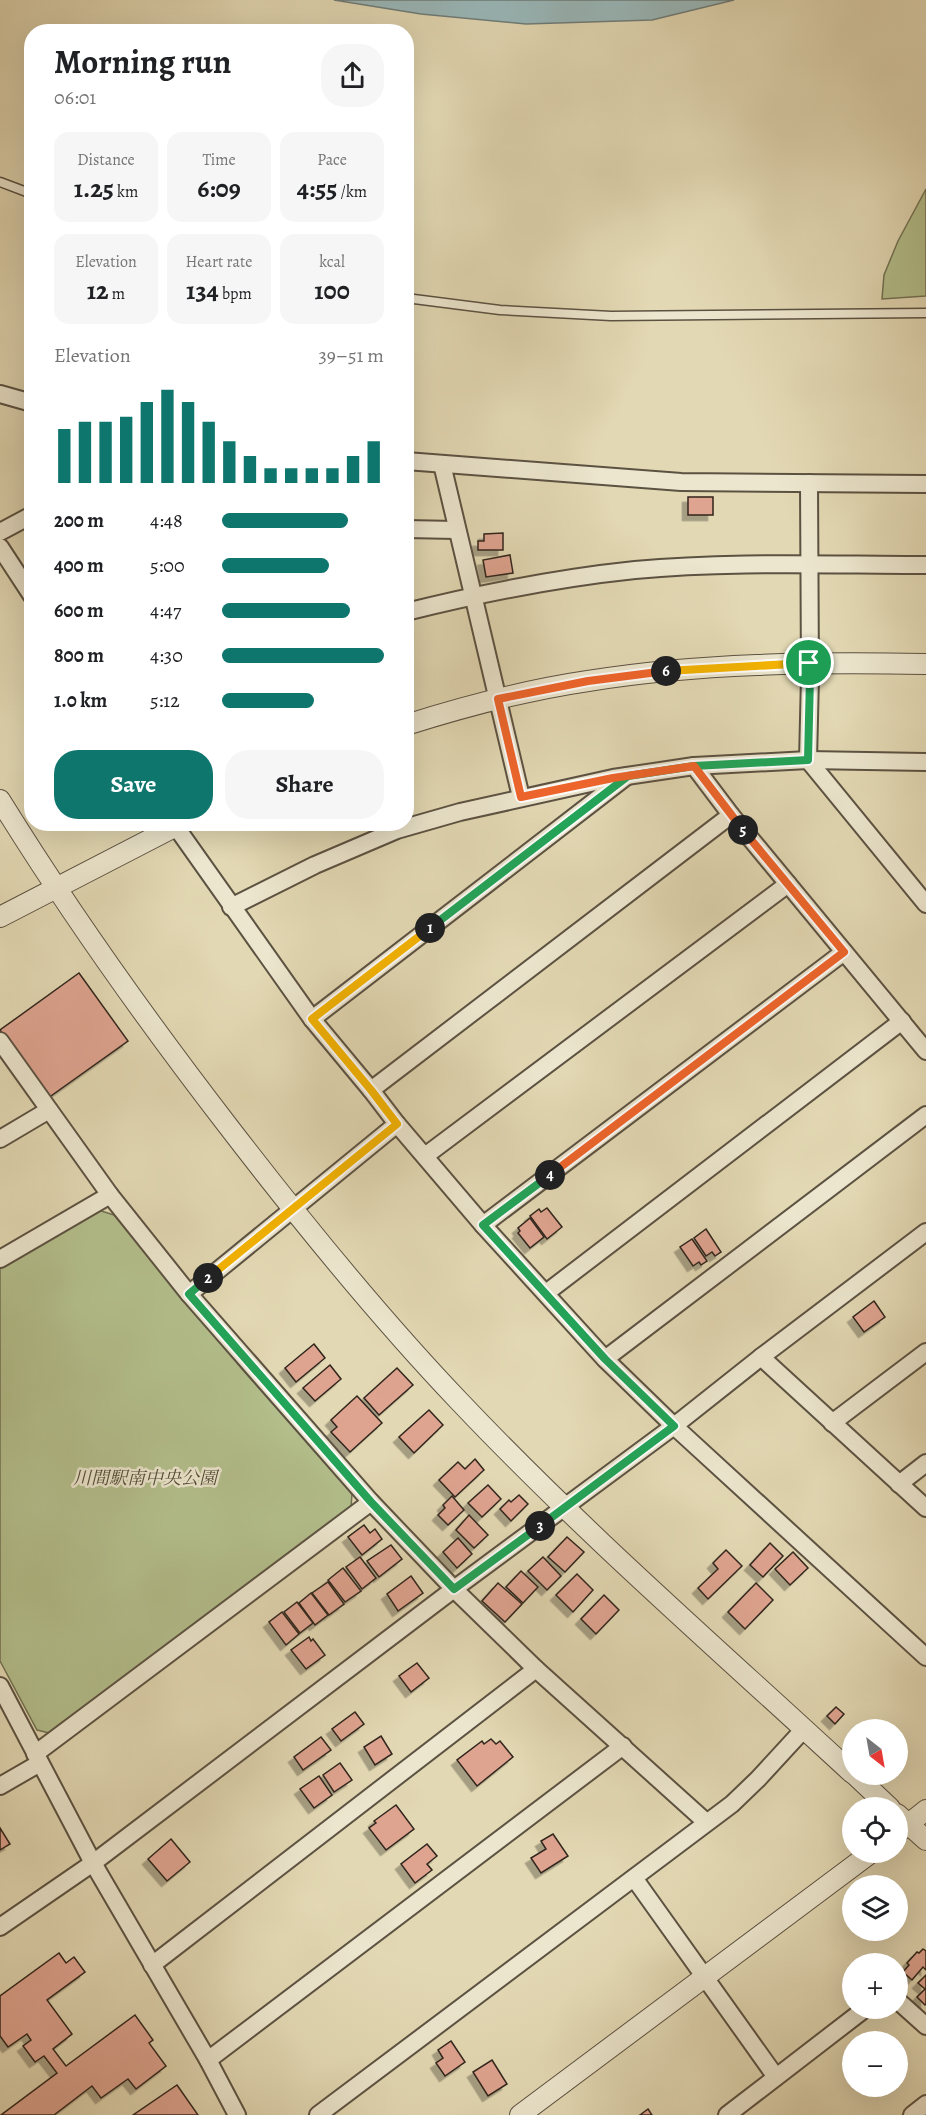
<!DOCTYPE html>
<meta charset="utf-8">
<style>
:root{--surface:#fff;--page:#f6f6f6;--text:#202124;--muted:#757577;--accent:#0f766e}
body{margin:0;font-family:Alegreya,"Noto Serif JP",serif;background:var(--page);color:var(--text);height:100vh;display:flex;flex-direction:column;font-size:22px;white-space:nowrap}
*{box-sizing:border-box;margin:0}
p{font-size:20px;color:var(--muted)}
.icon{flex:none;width:33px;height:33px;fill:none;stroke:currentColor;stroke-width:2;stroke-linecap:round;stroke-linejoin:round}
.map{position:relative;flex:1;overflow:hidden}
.details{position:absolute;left:24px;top:24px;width:390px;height:807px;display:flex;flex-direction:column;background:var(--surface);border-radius:24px;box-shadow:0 6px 24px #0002}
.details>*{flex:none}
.needle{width:39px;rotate:149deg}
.fabs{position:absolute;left:842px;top:1719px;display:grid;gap:12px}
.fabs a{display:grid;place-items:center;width:66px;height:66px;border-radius:50%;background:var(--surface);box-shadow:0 6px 24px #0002;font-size:30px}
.pin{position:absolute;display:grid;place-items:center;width:51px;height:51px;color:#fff;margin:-26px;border:3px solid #fff;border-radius:50%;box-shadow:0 2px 6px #0007}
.km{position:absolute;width:30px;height:30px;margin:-15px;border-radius:50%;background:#222;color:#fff;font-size:16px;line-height:30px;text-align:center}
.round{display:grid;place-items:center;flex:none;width:63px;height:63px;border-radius:24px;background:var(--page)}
.headline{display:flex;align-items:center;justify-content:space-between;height:102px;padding:0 30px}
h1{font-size:33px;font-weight:600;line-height:45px}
.stats{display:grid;grid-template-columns:repeat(3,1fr);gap:9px;height:102px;padding:6px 30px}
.stats div{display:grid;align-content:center;border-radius:15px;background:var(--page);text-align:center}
.stats b{font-size:26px;font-weight:600}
.stats small{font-size:16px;font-weight:400}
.stats p{font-size:16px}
.chart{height:168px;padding:12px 30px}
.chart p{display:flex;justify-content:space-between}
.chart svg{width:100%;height:108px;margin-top:6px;stroke:var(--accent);stroke-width:6}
.primary-button{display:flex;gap:12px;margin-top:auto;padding:12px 30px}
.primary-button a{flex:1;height:69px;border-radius:24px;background:var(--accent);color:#fff;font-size:24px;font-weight:600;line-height:69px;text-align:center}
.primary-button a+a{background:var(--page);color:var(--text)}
ul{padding:0 30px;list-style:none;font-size:20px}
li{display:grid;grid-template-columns:96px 72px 1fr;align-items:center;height:45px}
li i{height:15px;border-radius:8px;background:var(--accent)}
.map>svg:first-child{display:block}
.green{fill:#b3bf8c;stroke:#727254;stroke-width:1.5}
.water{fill:#99b7b8;stroke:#6f7d7a;stroke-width:1.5}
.building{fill:#dfa490;stroke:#30251c;stroke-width:1.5;filter:url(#shadow)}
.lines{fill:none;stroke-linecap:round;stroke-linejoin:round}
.service-casing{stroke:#5c5242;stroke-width:11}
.minor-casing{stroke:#5c5242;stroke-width:20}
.tertiary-casing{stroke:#5c5242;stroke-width:22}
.service{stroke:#ece6ce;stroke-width:8}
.minor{stroke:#ece6ce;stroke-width:16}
.tertiary{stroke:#ece6ce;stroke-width:20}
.split-1-casing{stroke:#fff;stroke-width:12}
.split-2-casing{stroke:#fff;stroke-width:12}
.split-3-casing{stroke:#fff;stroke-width:12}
.split-4-casing{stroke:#fff;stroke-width:12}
.split-5-casing{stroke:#fff;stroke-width:12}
.split-6-casing{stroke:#fff;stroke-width:12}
.split-7-casing{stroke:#fff;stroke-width:12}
.split-1{stroke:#22a559;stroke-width:8}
.split-2{stroke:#f5b400;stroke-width:8}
.split-3{stroke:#22a559;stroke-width:8}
.split-4{stroke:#22a559;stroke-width:8}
.split-5{stroke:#f0652b;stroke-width:8}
.split-6{stroke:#f0652b;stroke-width:8}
.split-7{stroke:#f5b400;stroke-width:8}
.labels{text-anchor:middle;stroke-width:5;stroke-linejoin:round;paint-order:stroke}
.park-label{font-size:18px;font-style:italic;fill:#514c38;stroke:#ece6ce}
</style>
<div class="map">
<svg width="926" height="2115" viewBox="0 0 926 2115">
<defs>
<filter id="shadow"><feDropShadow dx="-5.5" dy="5.5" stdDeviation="0" flood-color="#0004"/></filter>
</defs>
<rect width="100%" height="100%" fill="#e2d8b3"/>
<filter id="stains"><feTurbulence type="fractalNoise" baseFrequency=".00333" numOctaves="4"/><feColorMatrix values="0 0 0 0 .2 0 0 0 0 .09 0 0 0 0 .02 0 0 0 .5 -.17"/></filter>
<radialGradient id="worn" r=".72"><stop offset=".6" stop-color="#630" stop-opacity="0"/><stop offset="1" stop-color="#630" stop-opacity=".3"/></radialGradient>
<g class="green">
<polygon points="926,189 926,296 882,299 884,275 898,241"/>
<polygon points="98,1210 114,1215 242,1369 352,1494 351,1507 49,1733 37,1730 0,1661 0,1268"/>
</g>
<polygon class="water" points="334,0 734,0 652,20 526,24 421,14"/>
<g class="building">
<rect x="688" y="497" width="25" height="18"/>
<polygon points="503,533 503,550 478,550 478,541 484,541 484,534"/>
<polygon points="510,555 513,573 486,577 483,560"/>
<polygon points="79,973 128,1041 48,1098 0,1030"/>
<polygon points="547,1208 562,1227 547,1239 530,1216 539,1209 541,1212"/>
<polygon points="530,1218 544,1237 530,1248 518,1233 520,1231 518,1228"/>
<polygon points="706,1229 721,1252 715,1256 712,1252 706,1256 694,1238"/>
<polygon points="692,1239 707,1261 701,1265 699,1262 693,1266 680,1247"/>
<polygon points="874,1301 885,1317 864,1332 853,1317"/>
<polygon points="314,1344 325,1358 296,1382 285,1368"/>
<polygon points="330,1365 341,1379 315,1401 303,1388"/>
<polygon points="397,1368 413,1385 379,1415 364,1398"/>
<polygon points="357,1396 382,1423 350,1452 331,1432 337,1427 331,1420"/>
<polygon points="429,1410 443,1425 414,1453 399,1437"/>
<polygon points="475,1459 484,1470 455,1497 439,1480 458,1462 465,1469"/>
<polygon points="488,1485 501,1499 482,1517 468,1503"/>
<polygon points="519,1495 528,1504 511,1521 500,1509 509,1500 511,1502"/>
<polygon points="452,1496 464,1510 448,1525 438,1515 445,1508 443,1505"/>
<polygon points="469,1515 488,1535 474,1548 456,1530"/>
<polygon points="364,1525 370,1533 375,1529 382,1539 362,1555 348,1537"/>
<polygon points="567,1537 584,1552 565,1572 548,1557"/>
<polygon points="458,1538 472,1554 457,1568 443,1552"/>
<polygon points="770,1543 783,1556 763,1577 750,1565"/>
<polygon points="391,1545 402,1559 379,1577 367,1561"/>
<polygon points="726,1550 742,1566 708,1599 698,1588 718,1569 713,1563"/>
<polygon points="793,1552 808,1568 790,1585 775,1569"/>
<polygon points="360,1557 376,1578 362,1589 346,1567"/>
<polygon points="543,1557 561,1576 547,1590 528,1571"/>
<polygon points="343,1568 361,1591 345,1602 328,1580"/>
<polygon points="521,1571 538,1587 523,1603 506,1587"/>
<polygon points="577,1574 593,1590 573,1612 556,1595"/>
<polygon points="411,1576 423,1593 398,1611 387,1594"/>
<polygon points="328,1582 344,1604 329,1615 312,1593"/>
<polygon points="498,1583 522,1604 505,1622 482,1601"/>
<polygon points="756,1583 773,1600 745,1629 728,1612"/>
<polygon points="311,1593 328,1615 315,1625 299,1603"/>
<polygon points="604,1595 619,1610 596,1634 581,1619"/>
<polygon points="297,1602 313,1623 300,1633 284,1612"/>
<polygon points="282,1612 299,1634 286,1645 269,1622"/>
<polygon points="309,1637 311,1641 313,1639 325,1655 306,1669 291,1650"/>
<polygon points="417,1663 429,1678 411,1692 399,1676"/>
<polygon points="836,1707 844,1714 835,1724 827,1716"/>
<polygon points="355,1712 364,1724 341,1741 332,1729"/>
<polygon points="381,1736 392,1754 375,1765 364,1747"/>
<polygon points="321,1737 331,1750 303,1770 294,1757"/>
<polygon points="491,1739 496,1744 500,1741 513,1757 477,1786 457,1760 482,1741 484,1744"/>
<polygon points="340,1763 352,1780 334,1792 323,1775"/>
<polygon points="319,1776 332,1795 314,1808 300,1789"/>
<polygon points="396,1805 414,1829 386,1850 369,1828 376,1823 374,1821"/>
<polygon points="0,1828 10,1844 0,1850"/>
<polygon points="553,1834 568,1856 541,1873 531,1858 546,1849 541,1841"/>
<polygon points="171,1839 190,1862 167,1881 148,1859"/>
<polygon points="427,1844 437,1856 427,1864 432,1870 415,1883 401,1864"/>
<polygon points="923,1949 926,1951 926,1970 923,1967 912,1980 903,1972 909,1965 907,1963 917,1952 919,1953"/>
<polygon points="59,1953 66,1963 74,1957 85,1972 47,2000 72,2034 53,2049 66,2066 135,2015 153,2040 149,2043 166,2066 136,2089 128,2079 101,2098 92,2086 54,2115 1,2115 57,2073 44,2056 35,2062 23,2046 31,2040 27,2034 8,2047 0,2036 0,1996"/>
<polygon points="926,1975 926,2004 925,2005 917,1997 925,1989 918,1983"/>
<polygon points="451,2041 465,2062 445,2076 436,2063 443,2058 438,2050"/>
<polygon points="492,2060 507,2084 488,2096 473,2072"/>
<polygon points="177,2085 198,2115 133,2115"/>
<polygon points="648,2109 652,2115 640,2115"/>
</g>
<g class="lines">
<defs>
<g id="service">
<polyline points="0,182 32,194"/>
<polyline points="406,298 500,310 611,316 926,313"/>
</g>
<g id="minor">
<polyline points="0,394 32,403"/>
<polyline points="406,461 681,482 926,484"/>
<polyline points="442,464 521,797"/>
<polyline points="809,483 810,677 808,760 926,904"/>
<polyline points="406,529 456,530"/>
<polyline points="0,532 32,515"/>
<polyline points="0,547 32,596"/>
<path d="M 406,612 C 482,593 558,578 635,570 C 731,561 829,565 926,565"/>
<polyline points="694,766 731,815 926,1051"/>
<polyline points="174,824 312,1019 371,1090 397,1124 483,1225 605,1359 674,1426 926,1657"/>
<polyline points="231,907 315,865 397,830 460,812 613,778 694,766 808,760 926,762"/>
<polyline points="312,1019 627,776"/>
<polyline points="0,1041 110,1195 189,1294 371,1502 454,1589 536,1669 706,1822"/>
<polyline points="371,1090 731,815"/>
<polyline points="0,1139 49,1110"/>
<polyline points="425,1156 788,884"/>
<polyline points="483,1225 844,952"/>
<polyline points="0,1259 110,1195"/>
<polyline points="546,1293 902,1021"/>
<polyline points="189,1294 397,1124"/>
<polyline points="761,1357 926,1508"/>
<polyline points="605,1359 926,1115"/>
<polyline points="832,1423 926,1352"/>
<polyline points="899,1484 926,1463"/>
<polyline points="0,1686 93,1863 208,2060 237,2115"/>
<polyline points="35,1754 371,1502"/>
<polyline points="0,1786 40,1763"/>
<polyline points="634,1878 776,2077"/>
<polyline points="0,1927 93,1863 454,1589 674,1426 761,1357 926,1232"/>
<polyline points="152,1965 536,1669"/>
<polyline points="897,2000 926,2026"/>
<polyline points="208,2060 623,1746"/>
<polyline points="318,2115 732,1804 758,1779 804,1729"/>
<polyline points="727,2115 866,2008"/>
<polyline points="912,2115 926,2104"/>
</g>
<g id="tertiary">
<path d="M 406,725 C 466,706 527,690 588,681 C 700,663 813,662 926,664"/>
<path d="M 0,800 C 70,913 147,1021 228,1126 C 301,1221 376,1314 459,1401 C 583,1532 719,1650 852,1773"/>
<polyline points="0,917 180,824"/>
<polyline points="854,1774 890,1808"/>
<polyline points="897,1814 926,1840"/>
<polyline points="897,1833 926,1810"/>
<polyline points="520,2115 872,1852"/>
</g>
</defs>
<use href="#service" class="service-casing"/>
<use href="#minor" class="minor-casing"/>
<use href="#tertiary" class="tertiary-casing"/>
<use href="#service" class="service"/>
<use href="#minor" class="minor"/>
<use href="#tertiary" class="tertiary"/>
</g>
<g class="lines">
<defs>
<polyline id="split-1" points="430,928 628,776 694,766 808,760 810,677 809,663"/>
<polyline id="split-2" points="208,1278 397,1124 371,1090 312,1019 430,928"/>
<polyline id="split-3" points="208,1278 189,1294 371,1502 454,1589 540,1526"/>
<polyline id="split-4" points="540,1526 674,1426 605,1359 483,1225 550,1175"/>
<polyline id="split-5" points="550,1175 844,952 743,830"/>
<polyline id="split-6" points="666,671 588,681 498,699 521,797 613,778 694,766 743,830"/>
<polyline id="split-7" points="666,671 809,663"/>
</defs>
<use href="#split-1" class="split-1-casing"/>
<use href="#split-2" class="split-2-casing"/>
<use href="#split-3" class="split-3-casing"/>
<use href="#split-4" class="split-4-casing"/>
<use href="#split-5" class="split-5-casing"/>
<use href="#split-6" class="split-6-casing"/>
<use href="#split-7" class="split-7-casing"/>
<use href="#split-1" class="split-1"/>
<use href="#split-2" class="split-2"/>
<use href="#split-3" class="split-3"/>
<use href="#split-4" class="split-4"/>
<use href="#split-5" class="split-5"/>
<use href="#split-6" class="split-6"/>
<use href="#split-7" class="split-7"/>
</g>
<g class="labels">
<g class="park-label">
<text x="145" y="1484">川間駅南中央公園</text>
</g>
</g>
<rect width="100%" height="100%" filter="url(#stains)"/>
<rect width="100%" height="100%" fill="url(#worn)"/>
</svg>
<div class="fabs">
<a><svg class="needle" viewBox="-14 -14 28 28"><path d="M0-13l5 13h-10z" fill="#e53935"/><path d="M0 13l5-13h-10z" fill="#757577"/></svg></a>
<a><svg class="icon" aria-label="locate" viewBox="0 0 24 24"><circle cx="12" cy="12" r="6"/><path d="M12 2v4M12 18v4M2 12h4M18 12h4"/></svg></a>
<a><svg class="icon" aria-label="layers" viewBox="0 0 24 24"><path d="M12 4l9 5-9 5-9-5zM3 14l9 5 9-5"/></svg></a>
<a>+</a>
<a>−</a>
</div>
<div class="pin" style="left:809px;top:663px;background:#1e9e55"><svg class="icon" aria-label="arrive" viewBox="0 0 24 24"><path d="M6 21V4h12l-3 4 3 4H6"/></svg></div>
<b class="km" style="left:430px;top:928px">1</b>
<b class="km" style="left:208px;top:1278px">2</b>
<b class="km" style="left:540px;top:1526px">3</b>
<b class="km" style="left:550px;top:1175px">4</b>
<b class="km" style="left:743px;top:830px">5</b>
<b class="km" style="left:666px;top:671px">6</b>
<section class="details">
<div class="headline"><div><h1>Morning run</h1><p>06:01</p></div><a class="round"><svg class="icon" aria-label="share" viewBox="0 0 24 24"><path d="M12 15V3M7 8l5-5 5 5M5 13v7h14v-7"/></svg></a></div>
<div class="stats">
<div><p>Distance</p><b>1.25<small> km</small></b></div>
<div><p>Time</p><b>6:09</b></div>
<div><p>Pace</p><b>4:55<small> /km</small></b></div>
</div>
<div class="stats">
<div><p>Elevation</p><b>12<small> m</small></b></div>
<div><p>Heart rate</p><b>134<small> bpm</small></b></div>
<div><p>kcal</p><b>100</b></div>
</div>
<div class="chart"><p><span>Elevation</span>39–51 m</p>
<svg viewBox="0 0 160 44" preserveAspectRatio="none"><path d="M5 44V22M15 44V19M25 44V19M35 44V17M45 44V11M55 44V6M65 44V11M75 44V19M85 44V27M95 44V33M105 44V38M115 44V38M125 44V38M135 44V38M145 44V33M155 44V27"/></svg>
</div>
<ul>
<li><b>200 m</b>4:48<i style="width:78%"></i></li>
<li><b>400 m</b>5:00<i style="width:66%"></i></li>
<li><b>600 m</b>4:47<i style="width:79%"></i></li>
<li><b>800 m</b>4:30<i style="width:100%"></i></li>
<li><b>1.0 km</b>5:12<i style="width:57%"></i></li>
</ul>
<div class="primary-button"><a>Save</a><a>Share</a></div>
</section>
</div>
